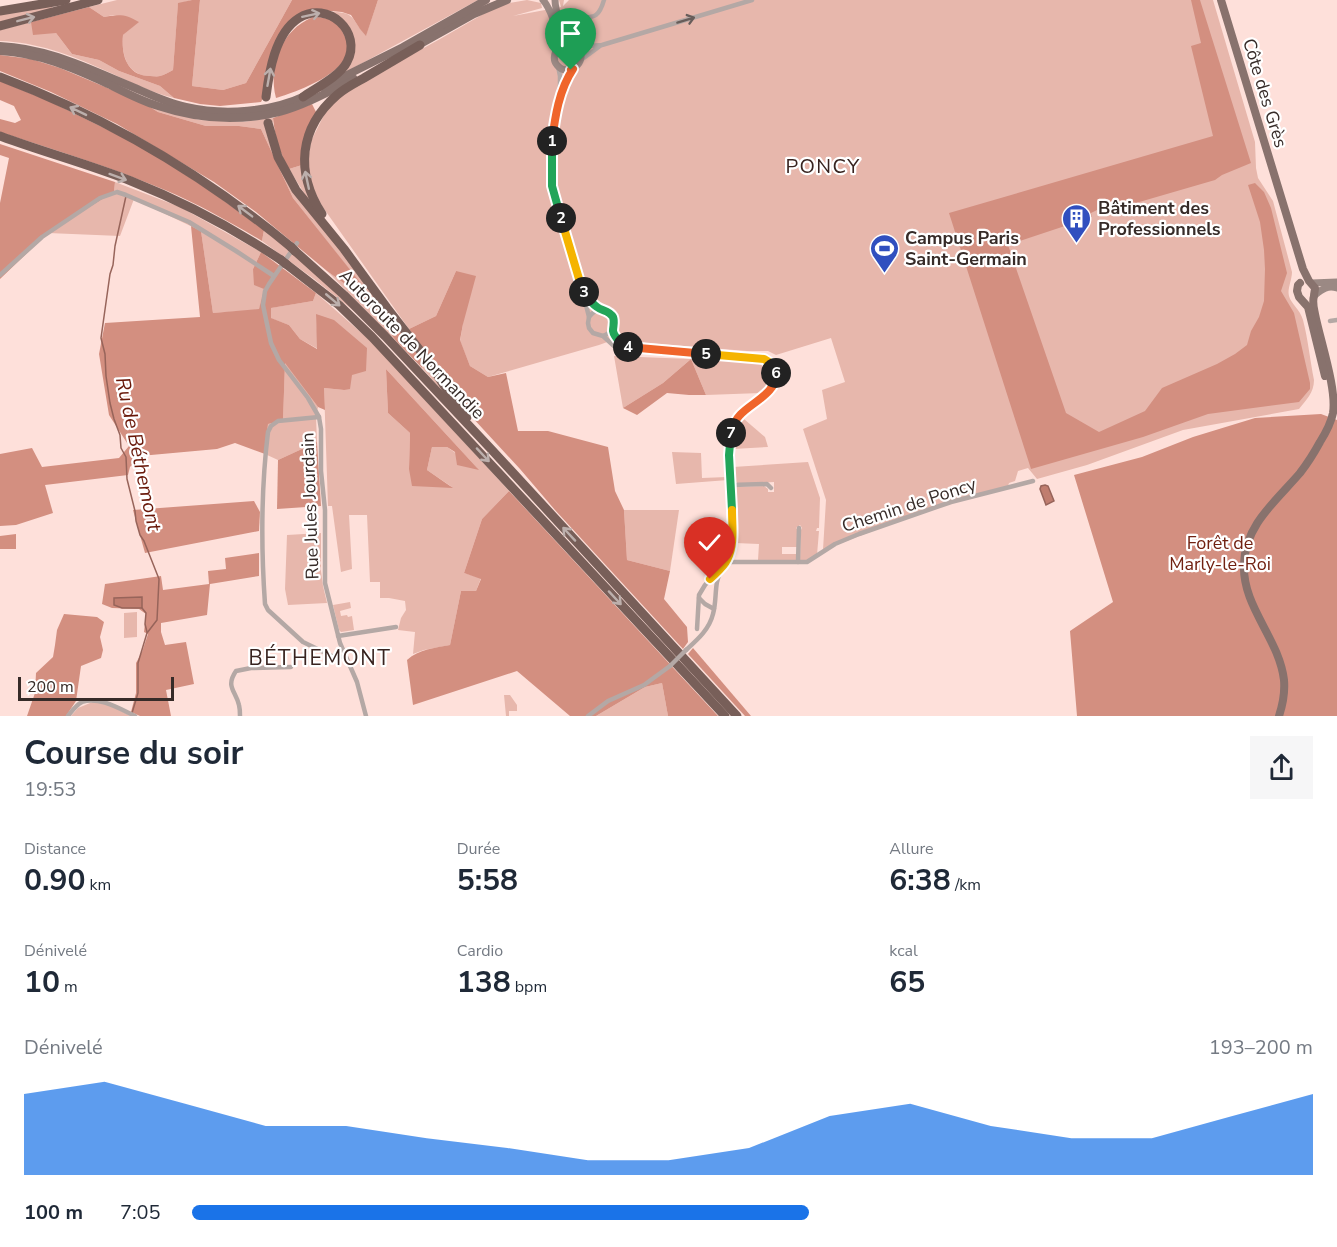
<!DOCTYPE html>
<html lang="fr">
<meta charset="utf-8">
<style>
:root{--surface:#fff;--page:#f6f6f7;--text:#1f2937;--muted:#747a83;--accent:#1a73e8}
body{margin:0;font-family:"Nunito Sans",sans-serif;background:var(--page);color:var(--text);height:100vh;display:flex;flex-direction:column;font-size:22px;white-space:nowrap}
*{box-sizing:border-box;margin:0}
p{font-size:20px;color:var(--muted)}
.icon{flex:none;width:33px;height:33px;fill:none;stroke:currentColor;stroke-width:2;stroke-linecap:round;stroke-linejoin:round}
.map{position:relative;height:716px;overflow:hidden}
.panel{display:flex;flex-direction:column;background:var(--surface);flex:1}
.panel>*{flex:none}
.scale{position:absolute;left:18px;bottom:15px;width:156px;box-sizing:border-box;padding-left:6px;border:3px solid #362b28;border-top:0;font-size:16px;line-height:21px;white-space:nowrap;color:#362b28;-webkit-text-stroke:4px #fff;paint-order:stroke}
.pin{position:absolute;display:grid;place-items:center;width:51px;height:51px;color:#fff;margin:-62px -26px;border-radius:50% 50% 50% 0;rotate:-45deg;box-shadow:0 0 6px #0007}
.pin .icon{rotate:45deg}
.km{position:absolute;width:30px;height:30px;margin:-15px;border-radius:50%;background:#222;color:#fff;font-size:16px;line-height:30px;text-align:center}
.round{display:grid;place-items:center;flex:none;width:63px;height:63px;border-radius:0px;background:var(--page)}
.summary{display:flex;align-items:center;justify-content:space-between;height:102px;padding:0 24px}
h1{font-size:33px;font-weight:700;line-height:45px}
.figures{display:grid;grid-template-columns:repeat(3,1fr);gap:9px;height:102px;padding:6px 24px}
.figures div{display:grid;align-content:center}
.figures b{font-size:30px;font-weight:700}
.figures small{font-size:16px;font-weight:400}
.figures p{font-size:16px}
.chart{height:168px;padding:12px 24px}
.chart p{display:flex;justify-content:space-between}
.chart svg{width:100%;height:108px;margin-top:6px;fill:var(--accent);opacity:.7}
ul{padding:0 24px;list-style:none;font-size:20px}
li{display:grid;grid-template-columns:96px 72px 1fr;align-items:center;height:45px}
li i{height:15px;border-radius:8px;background:var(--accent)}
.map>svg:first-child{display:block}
.green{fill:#e7b7ac;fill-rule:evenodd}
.forest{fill:#d38f80}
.water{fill:#c07d6f;stroke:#97645a;stroke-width:1.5}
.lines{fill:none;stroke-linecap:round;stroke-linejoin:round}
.stream{stroke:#97645a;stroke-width:1.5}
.street{stroke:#b4a8a5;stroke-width:4.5}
.secondary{stroke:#9b8984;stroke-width:7}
.primary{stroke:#88726d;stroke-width:8}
.highway{stroke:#785f59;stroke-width:9}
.street-bridge{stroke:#b4a8a5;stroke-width:4.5}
.highway-bridge{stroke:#785f59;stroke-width:9}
.oneway{stroke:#bcafac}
.oneway2{stroke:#685d5a}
.split-1-casing{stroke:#fff;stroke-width:12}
.split-2-casing{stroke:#fff;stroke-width:12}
.split-3-casing{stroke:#fff;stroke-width:12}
.split-4-casing{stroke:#fff;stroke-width:12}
.split-5-casing{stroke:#fff;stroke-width:12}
.split-6-casing{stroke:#fff;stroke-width:12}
.split-7-casing{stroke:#fff;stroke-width:12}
.split-8-casing{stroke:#fff;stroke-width:12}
.split-9-casing{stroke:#fff;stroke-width:12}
.split-1{stroke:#f0652b;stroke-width:8}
.split-2{stroke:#22a559;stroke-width:8}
.split-3{stroke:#f5b400;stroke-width:8}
.split-4{stroke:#22a559;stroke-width:8}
.split-5{stroke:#f0652b;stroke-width:8}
.split-6{stroke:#f5b400;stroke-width:8}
.split-7{stroke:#f0652b;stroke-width:8}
.split-8{stroke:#22a559;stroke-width:8}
.split-9{stroke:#f5b400;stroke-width:8}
.labels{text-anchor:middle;stroke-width:4.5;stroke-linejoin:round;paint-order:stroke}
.street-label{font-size:18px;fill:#362b28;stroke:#fff}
.poi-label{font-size:18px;font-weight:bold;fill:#362b28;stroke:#fff;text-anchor:start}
.park-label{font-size:18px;fill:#712111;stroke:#fff}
.neighbourhood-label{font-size:20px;letter-spacing:1.5px;fill:#38231f;stroke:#fff}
.water-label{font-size:20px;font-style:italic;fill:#681708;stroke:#fff}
.quarter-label{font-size:21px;letter-spacing:1.5px;fill:#38231f;stroke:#fff}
</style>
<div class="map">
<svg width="1337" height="716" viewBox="0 0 1337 716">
<rect width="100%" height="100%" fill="#fee0da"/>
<g class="green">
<path d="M 117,0 L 192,0 L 178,4 L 173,70 C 169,72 164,75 160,76 C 157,77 153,76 150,76 C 127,76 121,54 123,35 L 138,22 L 113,15 L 104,17 L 89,7 Z"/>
<polygon points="200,0 292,0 246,83 223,90 192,86"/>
<path d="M 378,0 L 478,0 L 346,72 L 351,61 L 330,12 C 357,12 350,19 366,35 Z"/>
<path d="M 527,0 L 541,3 L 542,8 L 513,16 L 561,7 L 559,0 L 564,0 L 563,6 L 569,0 L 1213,0 L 1255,142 L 1256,168 L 1258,178 L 1273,201 L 1292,272 C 1292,280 1287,289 1289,296 C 1291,304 1300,309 1303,320 C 1308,339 1310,360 1314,380 C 1314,393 1306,400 1299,409 L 1183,430 L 1087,465 L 1037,479 L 1028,468 L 1018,471 L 1015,481 L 1009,483 L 1008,486 L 946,503 L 823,550 L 826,500 L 803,429 L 827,419 L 822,390 L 845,382 L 831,338 L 776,355 L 768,351 L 747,351 L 646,343 L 621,337 L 599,345 L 488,377 L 470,366 L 460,341 L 463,324 L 456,271 L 436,316 L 409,329 L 322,206 L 313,188 L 307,166 L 311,141 L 327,109 L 346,91 L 440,39 L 485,13 L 504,4 Z"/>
<polygon points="52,6 52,9 0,22 0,13"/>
<path d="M 31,22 L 56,33 L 72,54 L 99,60 L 119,71 L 160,86 L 174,98 C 149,92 127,80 104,70 C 71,55 36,42 0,41 L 0,30 Z"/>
<polygon points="150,107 199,120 243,122 273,118 273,122 266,124 275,155 425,362 445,394 422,368 421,360 293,198 261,129 239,126 206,126 158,112"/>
<polygon points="302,165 310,199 309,201 289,169"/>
<polygon points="115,182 180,207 261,252 253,269 264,289 259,310 213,313 201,231 134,199 120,236 48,233 114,192"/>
<polygon points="264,230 304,262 360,316 314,279 262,241"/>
<polygon points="327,271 349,287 368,304 396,341"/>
<path d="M 316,293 L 374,344 L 509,491 L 482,519 L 464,573 L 481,578 L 476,591 L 461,591 L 450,645 L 424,650 L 413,654 L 415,632 L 398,630 L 401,618 L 406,610 L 405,601 L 389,598 L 380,598 L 380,582 L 370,582 L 367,515 L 349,515 L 352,569 L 341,572 L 332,506 L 328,506 L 324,388 L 344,390 L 316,314 L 318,349 L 300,339 L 289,325 L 270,318 L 270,308 L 313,301 ZM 386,369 L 478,469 L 447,447 L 432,447 L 427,470 L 452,487 L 409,469 L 410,433 L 388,413 Z"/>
<path d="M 614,356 L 691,359 L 759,363 C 768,370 771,374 771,385 L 761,393 L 706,395 L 691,359 L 663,383 L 623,408 Z"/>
<polygon points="285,362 318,407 316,417 317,442 278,460 265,454 268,424 283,421"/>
<path d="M 744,419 L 765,437 L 768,447 L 733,449 C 733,438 736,427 744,419 Z"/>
<polygon points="672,452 701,453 702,478 727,477 728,480 676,484"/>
<polygon points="808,462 820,498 819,528 817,528 816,531 819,531 817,555 806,561 800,560 801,530 802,528 800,525 796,528 798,530 797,547 782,547 782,554 797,554 797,560 758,560 759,544 735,543 734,487 764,486 768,489 768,492 774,492 774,482 738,484 736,482 733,482 733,467"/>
<polygon points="624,510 679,510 670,571 627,560"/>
<polygon points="321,533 321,571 323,586 327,603 288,605 285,589 287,535"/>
<polygon points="350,602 351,608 340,611 341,616 347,615 348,617 352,616 354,630 341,632 339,630 333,605"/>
<polygon points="137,612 137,637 124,638 124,613"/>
<polygon points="662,683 668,716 596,716 645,687"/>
<polygon points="504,695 510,695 517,705 517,711 509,711 509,716 506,716"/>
<polygon points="95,701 105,702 130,716 71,716 78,708"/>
</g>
<g class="forest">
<path d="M 192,0 L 200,0 L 192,86 L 223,90 L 246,83 L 292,0 L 378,0 L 366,36 L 360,29 L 351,15 L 342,12 L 320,10 L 284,29 L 264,96 L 261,102 L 220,106 L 200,104 L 174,98 L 160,86 L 119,71 L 99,60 L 72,54 L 56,33 L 33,35 L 31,22 L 89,7 L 104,17 C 119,14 126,14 139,22 L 123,35 C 121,55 127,76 150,76 C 153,76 157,77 160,76 C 164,75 169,72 173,70 L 178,3 Z"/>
<polygon points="1191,0 1200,0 1251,163 1222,175 1215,180 1098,214 1097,210 1091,213 1092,217 1008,245 1066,413 1099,432 1145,411 1162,388 1217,364 1235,354 1247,345 1251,331 1259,317 1264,301 1265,269 1264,250 1260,222 1248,185 1255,183 1264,192 1271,208 1287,273 1281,291 1294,313 1310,383 1310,389 1299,402 1208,414 1143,437 1031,469 949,213 1213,136 1191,46 1201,43"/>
<path d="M 313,17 C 328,18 336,18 343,33 C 345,37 348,42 348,46 C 350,73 296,92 276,98 C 268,66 281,30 313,17 Z"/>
<polygon points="0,55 31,59 60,68 122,94 150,107 158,112 206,126 239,126 261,129 293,198 422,360 422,368 396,341 368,304 349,287 327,271 256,212 214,182 117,124 51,92 0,71"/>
<path d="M 0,81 L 49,101 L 143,147 L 212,192 L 264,230 L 262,241 C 230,222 198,204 165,190 C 111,167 55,150 0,132 L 0,119 L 15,123 L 21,120 L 14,106 L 0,100 Z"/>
<path d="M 312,104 L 316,112 L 302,165 L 289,169 C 279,152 275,137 273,118 Z"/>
<polygon points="0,144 115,182 114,192 48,233 0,279 0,203 9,158 0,155"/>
<polygon points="191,226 201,231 213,313 259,309 264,289 254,285 253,269 261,252 316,293 313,301 271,308 271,318 289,325 300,339 317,349 316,314 334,320 367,348 366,371 352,375 350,389 344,390 324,388 325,410 318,407 285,363 283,421 268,424 265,454 235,443 217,449 140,456 130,467 128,475 45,485 53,513 16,525 0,526 0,454 32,448 42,467 119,458 129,446 109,415 99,354 105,323 200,317"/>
<polygon points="456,271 476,276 463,324 460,340 470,366 488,377 506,373 518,431 548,431 608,447 615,491 624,510 627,560 670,571 664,599 687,627 688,642 683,649 555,510 520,469 471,416 409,329 436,316"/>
<polygon points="691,359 706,395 689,395 667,393 637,415 623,408 663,383"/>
<polygon points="386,369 479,470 457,465 455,452 447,447 432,447 427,470 453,488 412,486 409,469 410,433 388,413"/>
<polygon points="1321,414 1337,420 1337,716 1077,716 1070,631 1113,602 1074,475 1142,457 1193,437 1255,418"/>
<polygon points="317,442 321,506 277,509 278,460"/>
<path d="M 509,491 L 718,716 L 668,716 L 662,683 L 645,687 L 596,716 L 570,716 L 517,671 L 413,705 L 407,660 C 419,649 435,648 450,645 L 461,591 L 476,591 L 481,579 L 464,573 L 482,519 Z"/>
<polygon points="254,501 260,512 259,531 145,553 133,510"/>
<polygon points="16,534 16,549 0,549 0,536"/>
<polygon points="259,553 259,576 210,584 207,615 161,623 161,632 165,645 186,642 194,684 166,690 171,716 140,716 131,712 136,693 136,663 142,652 148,634 144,632 146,614 139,609 112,608 102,604 105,584 161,576 163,590 209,584 208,571 226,569 225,558"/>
<polygon points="64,614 97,617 104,622 100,637 103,650 101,658 81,666 76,701 66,716 27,716 35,693 36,673 53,657 55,645 57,630"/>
<polygon points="693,648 751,716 745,716 688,654"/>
</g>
<g class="water">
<polygon points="1045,485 1048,486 1054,501 1046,505 1040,489 1041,486"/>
<polygon points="142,597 142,608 122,608 114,605 114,598"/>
</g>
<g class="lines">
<g class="stream">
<polyline points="126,196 115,246 113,265 110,274 101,338 105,354 106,376 110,403 114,419 120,435 121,448 126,457 127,479 135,511 136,521 140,535 144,541 159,579 157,620 147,633 138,663 138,693 132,713"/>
<polyline points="142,608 146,613 145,624 147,632"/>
</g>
<g class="street">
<path d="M 561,25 C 565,23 569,20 574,19 C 592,16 598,21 604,0"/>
<polyline points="576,47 602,45 752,0"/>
<polyline points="581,60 600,46"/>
<polyline points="558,66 560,76 560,93"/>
<path d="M 573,69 C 554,96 547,157 553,189 L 582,289 L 589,317 L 588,323 L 589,328 L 593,333 L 603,336 L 614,346 L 620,348 L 759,358 C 767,359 774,362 776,370 C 781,392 748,404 738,418 C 734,423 732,429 731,435 C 727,448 729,462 730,476 C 732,497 734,519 733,540 C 732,556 720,567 717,582 C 715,593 716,604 713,614 C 709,630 697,640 686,650"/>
<polyline points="297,243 269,284 265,291 263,305 271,343 279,360 308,398 319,417 321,429 321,471 325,510 325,583 340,643 357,682 366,716"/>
<polyline points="0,275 42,237 100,198 117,192 126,195 189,222 236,251 274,276"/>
<polyline points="583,292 592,303 599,309"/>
<path d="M 589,317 C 605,295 628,327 603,336"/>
<polyline points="1330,321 1337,320"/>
<polyline points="613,328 616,339 624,347"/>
<path d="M 319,417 L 278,421 L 271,426 L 268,432 C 261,489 261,547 265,604 L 268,610 L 303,642 L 336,658 L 345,656"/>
<polyline points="731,485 767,484 771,488"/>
<polyline points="726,562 807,562 835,544 859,534 951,502 1033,481"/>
<polyline points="798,562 799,528"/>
<polyline points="699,598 705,604 714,609"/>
<polyline points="697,629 699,595 705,585 719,570"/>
<polyline points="338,636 396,627"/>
<path d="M 68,716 C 72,711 76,705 82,702 C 99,696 120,709 135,716"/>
<path d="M 240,716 C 240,712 240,709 239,705 C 236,691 225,687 236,671 L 251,668 L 291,667"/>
<polyline points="588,716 608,701 644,685 670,666"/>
</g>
<g class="secondary">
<path d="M 543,0 C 550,8 557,28 558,39 C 559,48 550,57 557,65 C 568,79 589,61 578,48 C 572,41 577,49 570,44 C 563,39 555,8 555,0"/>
<polyline points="1312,283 1337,282"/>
<path d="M 1315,295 C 1322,289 1328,285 1337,288"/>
</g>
<g class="primary">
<path d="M 1221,0 L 1303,269 L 1309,281 L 1315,288 C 1315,291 1314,293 1314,296 C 1312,302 1314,309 1315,314 C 1320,340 1337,389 1333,413 C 1331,423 1325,434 1320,442 C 1314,453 1307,464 1300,473 C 1276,501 1245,525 1244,564 C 1242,607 1279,638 1284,680 C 1285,692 1283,704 1279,716"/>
<path d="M 0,46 C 48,48 91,70 135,88 C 151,95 168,103 186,107 C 225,116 271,112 307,95"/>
<polyline points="415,47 474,14 507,0"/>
<path d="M 0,51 C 39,53 73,68 108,84 C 124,92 141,101 158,106 C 197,119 239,122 279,112 C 305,105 330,91 354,79"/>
<polyline points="323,87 403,47 486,0"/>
<polyline points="1300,283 1298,285 1297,291 1299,297 1308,307 1325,376"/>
</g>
<g class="highway">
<polyline points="0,11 66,0"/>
<polyline points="0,26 98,0"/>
<path d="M 0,77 C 106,117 204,175 291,247"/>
<path d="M 266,97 C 269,72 275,33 299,18 C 328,0 363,32 347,62 C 340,76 316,88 303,97"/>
<polyline points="268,123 278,157 296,190 344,249 387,308 429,362 447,390 467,417"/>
<path d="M 0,136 C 43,152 88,164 131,181 C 184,202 233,228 281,260"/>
<path d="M 322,214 C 295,172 299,128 337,95 C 345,88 355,83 364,78 C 383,67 401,56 420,45"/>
<polyline points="295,251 344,295 385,336 491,449 737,716"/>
<polyline points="286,264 339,305 372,337 725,716"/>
</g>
<polyline class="street-bridge" points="670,666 686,650"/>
<g class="highway-bridge">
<polyline points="291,247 295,251"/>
<polyline points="281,260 286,264"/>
</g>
</g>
<defs><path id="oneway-shaft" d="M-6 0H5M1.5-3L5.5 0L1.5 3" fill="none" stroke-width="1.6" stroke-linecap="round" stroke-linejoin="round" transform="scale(1.5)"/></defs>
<g class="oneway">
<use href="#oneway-shaft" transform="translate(311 15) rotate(-12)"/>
<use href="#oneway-shaft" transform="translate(26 19) rotate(-14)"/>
<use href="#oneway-shaft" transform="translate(269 77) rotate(-80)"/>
<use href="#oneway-shaft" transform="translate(78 111) rotate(-154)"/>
<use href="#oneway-shaft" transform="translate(118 177) rotate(20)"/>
<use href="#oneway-shaft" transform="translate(307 180) rotate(-102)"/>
<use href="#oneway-shaft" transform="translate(245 211) rotate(-143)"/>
<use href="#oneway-shaft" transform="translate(333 300) rotate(40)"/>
<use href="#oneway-shaft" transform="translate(483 455) rotate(47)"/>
<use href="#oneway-shaft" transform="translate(569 534) rotate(-133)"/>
<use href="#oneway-shaft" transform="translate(615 598) rotate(47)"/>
</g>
<use class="oneway2" href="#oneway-shaft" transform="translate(686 20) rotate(-17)"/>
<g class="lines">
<defs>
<path id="split-1" d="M 552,141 C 555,117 559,90 573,69 L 571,70"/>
<polyline id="split-2" points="552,141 552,186 561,218"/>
<polyline id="split-3" points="561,218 582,289 584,292"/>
<path id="split-4" d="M 584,292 C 588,298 591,303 597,307 C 602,311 609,310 613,317 C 615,322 613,326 613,331 C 614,337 620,342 624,347 L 628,347"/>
<polyline id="split-5" points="628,347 706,354"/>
<polyline id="split-6" points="706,354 764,359 772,364 776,373"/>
<path id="split-7" d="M 731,433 C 733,426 735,420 740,415 C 752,402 777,393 776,373"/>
<polyline id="split-8" points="731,433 729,455 732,510"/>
<path id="split-9" d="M 710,579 C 716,573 724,567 727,560 C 735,545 732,527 732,510"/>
</defs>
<use href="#split-1" class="split-1-casing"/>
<use href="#split-2" class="split-2-casing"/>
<use href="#split-3" class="split-3-casing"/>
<use href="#split-4" class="split-4-casing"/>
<use href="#split-5" class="split-5-casing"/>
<use href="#split-6" class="split-6-casing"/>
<use href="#split-7" class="split-7-casing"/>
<use href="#split-8" class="split-8-casing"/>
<use href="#split-9" class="split-9-casing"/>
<use href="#split-1" class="split-1"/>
<use href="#split-2" class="split-2"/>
<use href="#split-3" class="split-3"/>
<use href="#split-4" class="split-4"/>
<use href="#split-5" class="split-5"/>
<use href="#split-6" class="split-6"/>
<use href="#split-7" class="split-7"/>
<use href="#split-8" class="split-8"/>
<use href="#split-9" class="split-9"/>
</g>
<defs>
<symbol id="building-pin" viewBox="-11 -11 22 30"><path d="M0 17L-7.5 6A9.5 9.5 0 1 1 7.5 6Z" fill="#304fbf" stroke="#fff"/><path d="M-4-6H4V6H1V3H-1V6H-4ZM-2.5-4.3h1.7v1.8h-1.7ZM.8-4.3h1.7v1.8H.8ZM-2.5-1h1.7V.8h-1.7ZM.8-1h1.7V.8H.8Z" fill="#fff"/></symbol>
<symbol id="stadium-pin" viewBox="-11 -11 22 30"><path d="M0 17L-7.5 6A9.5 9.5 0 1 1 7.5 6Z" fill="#304fbf" stroke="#fff"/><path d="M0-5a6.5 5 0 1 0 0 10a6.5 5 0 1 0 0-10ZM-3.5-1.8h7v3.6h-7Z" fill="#fff"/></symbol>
</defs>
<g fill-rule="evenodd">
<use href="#building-pin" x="1060" y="202" width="33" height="45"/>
<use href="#stadium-pin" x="868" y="232" width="33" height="45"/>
</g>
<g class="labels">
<g class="street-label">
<text transform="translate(1265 93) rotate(73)" y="6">Côte des Grès</text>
<text transform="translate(412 344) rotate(46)" y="6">Autoroute de Normandie</text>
<text transform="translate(909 505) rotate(-18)" y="6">Chemin de Poncy</text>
<text transform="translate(310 506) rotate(-92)" y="6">Rue Jules Jourdain</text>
</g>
<g class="poi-label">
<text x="1098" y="214">Bâtiment des<tspan x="1098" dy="21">Professionnels</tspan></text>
<text x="905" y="244">Campus Paris<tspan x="905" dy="21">Saint-Germain</tspan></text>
</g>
<g class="park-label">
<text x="1220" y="549">Forêt de<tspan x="1220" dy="21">Marly-le-Roi</tspan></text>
</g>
<g class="neighbourhood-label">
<text x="823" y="173">PONCY</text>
</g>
<g class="water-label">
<text transform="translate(139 454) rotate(78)" y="7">Ru de Béthemont</text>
</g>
<g class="quarter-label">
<text x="320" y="665">BÉTHEMONT</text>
</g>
</g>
</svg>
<div class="scale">200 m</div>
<div class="pin" style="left:571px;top:70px;background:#1e9e55"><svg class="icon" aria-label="arrive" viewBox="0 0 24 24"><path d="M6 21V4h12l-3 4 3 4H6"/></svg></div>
<div class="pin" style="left:710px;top:579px;background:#d93025"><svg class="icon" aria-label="check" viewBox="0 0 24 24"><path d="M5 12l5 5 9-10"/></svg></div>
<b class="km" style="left:552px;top:141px">1</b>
<b class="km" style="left:561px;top:218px">2</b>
<b class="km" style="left:584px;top:292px">3</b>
<b class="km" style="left:628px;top:347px">4</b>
<b class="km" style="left:706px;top:354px">5</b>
<b class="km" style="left:776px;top:373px">6</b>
<b class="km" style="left:731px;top:433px">7</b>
</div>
<section class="panel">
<div class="summary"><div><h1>Course du soir</h1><p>19:53</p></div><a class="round"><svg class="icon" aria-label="share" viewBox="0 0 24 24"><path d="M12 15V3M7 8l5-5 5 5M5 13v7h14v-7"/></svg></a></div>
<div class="figures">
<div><p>Distance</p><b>0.90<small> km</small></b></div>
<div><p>Durée</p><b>5:58</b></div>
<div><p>Allure</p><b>6:38<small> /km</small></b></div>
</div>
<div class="figures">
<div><p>Dénivelé</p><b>10<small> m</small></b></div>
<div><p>Cardio</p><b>138<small> bpm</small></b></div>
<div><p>kcal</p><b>65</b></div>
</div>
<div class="chart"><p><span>Dénivelé</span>193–200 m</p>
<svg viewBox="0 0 160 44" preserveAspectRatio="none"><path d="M0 44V11L10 6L20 15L30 24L40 24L50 29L60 33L70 38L80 38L90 33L100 20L110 15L120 24L130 29L140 29L150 20L160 11V44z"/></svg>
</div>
<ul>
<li><b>100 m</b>7:05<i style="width:55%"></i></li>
</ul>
</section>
